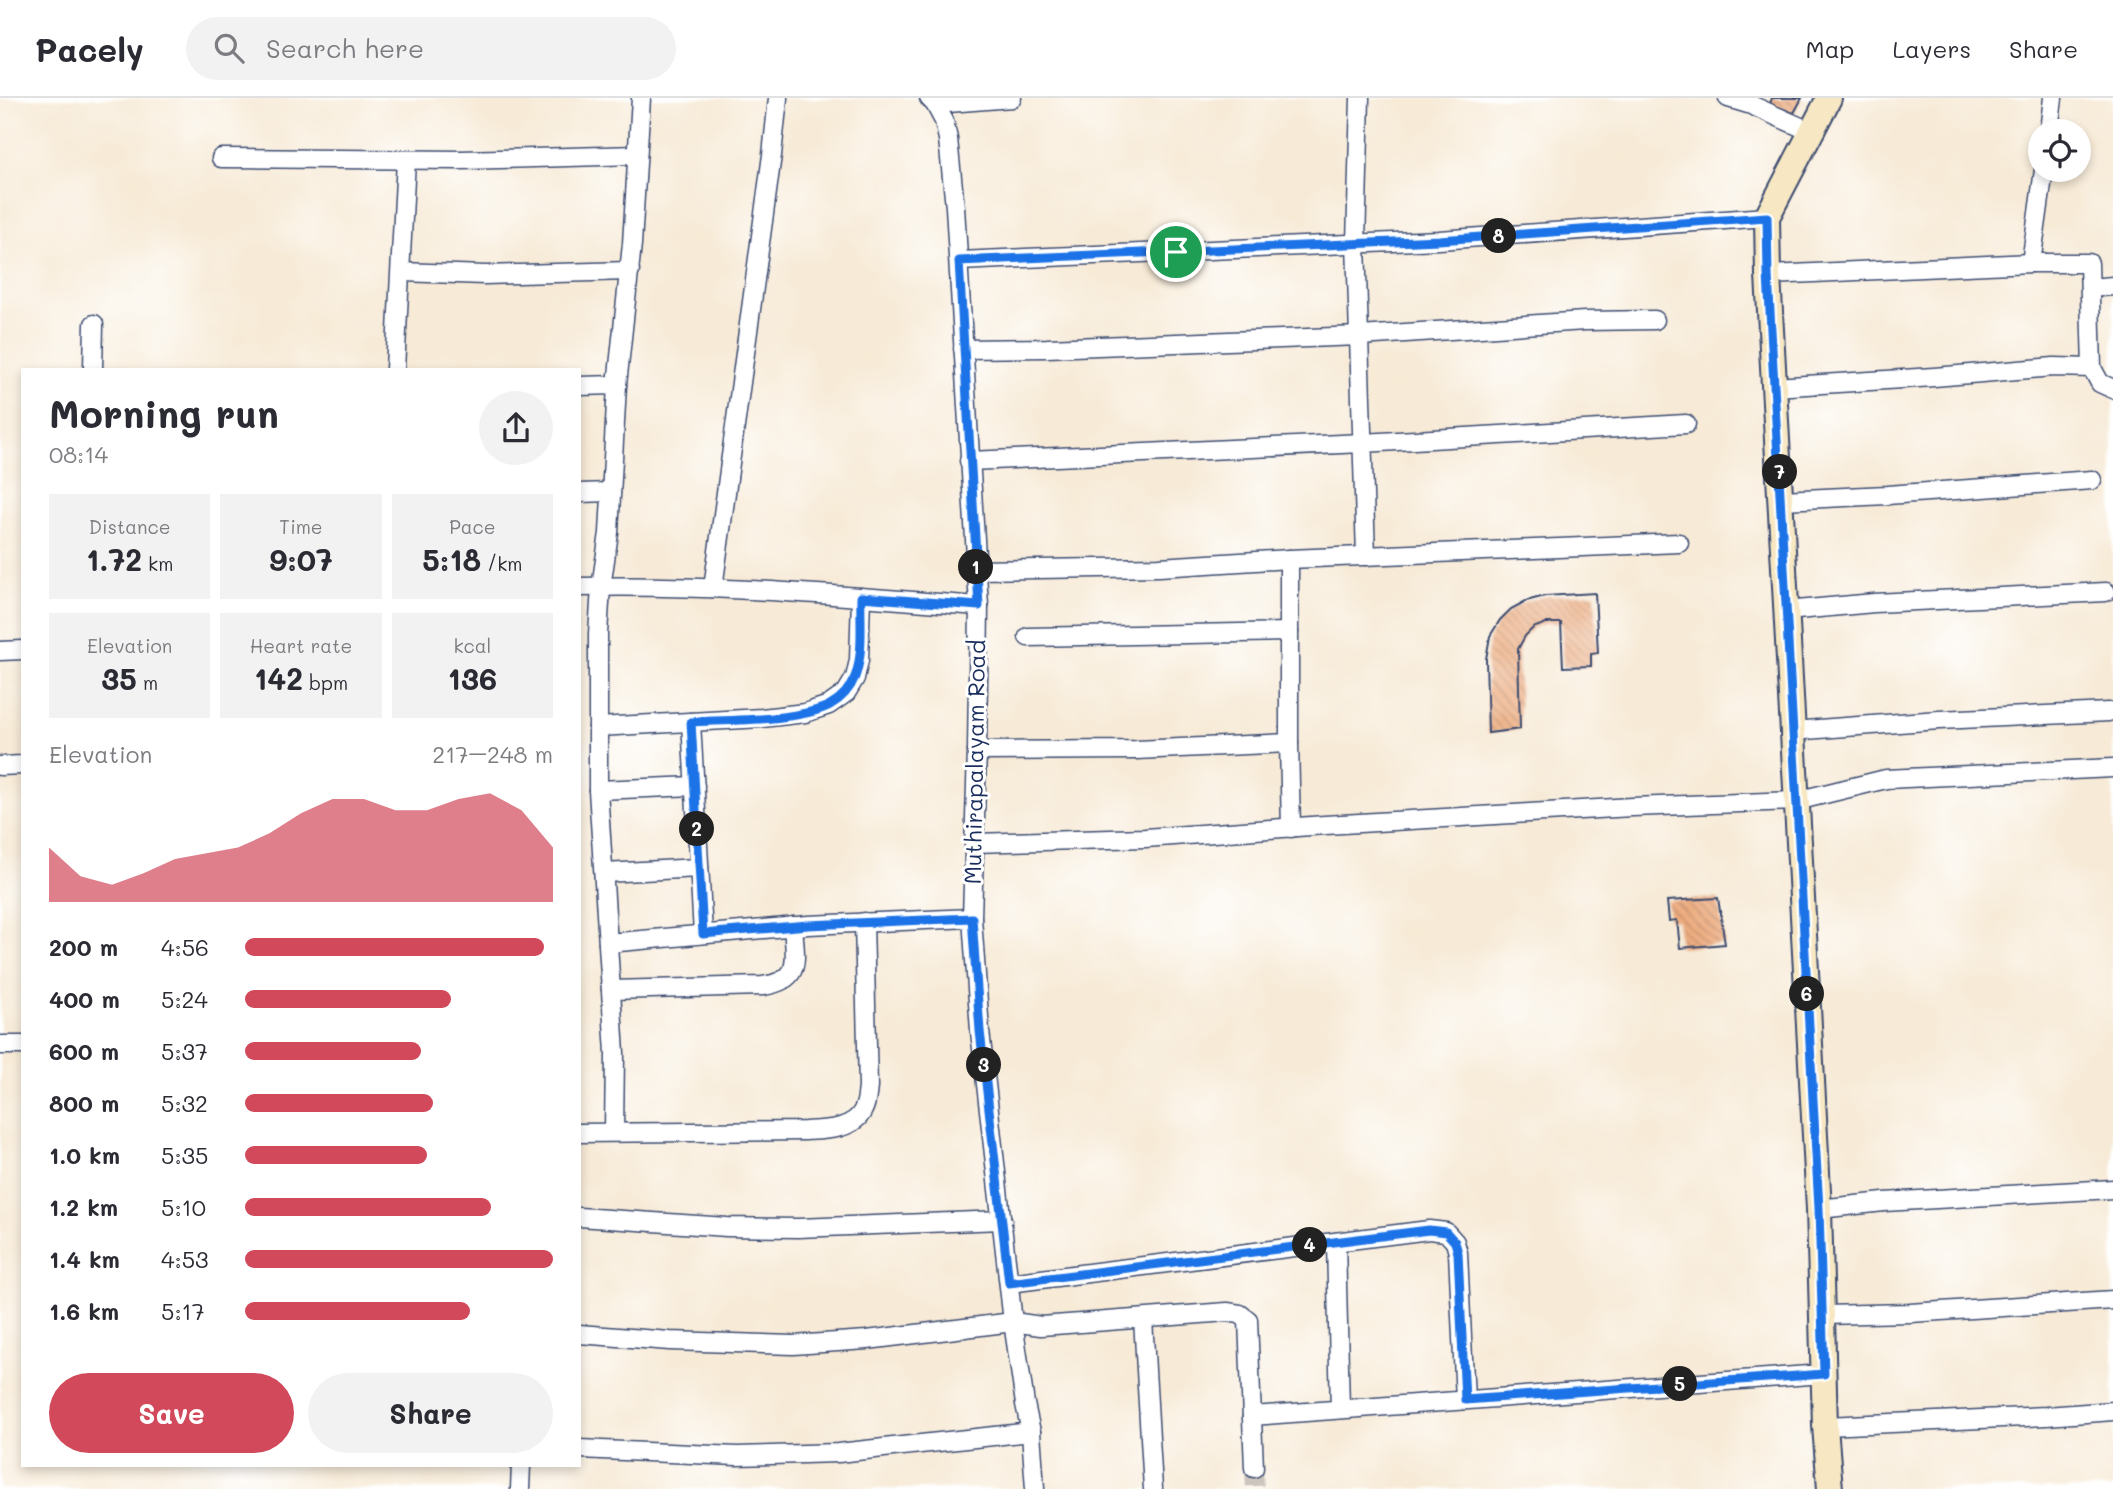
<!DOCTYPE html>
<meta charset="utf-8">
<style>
:root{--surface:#fff;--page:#f2f2f3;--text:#2b2b33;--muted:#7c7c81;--line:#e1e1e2;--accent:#d1495b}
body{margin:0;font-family:Mali,sans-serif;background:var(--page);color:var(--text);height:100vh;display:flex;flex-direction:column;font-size:26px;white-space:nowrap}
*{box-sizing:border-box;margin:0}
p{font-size:23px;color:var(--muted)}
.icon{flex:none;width:38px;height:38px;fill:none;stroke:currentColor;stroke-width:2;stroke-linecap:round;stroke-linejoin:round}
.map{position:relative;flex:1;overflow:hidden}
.side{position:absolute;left:21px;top:270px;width:560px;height:1099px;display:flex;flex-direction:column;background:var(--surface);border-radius:0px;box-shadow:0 4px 10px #0003}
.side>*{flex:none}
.fabs{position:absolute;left:2028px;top:21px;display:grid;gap:14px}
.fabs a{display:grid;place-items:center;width:63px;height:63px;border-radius:50%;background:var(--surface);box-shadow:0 4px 10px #0003;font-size:35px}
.pin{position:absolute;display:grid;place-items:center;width:60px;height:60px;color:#fff;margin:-30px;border:4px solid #fff;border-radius:50%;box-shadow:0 2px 7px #0007}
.km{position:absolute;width:35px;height:35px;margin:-18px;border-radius:50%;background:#222;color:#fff;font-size:19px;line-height:35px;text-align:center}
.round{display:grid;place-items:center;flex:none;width:74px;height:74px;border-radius:37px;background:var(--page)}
.headline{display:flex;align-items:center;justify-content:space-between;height:119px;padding:0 28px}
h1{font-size:38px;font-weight:800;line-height:52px}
.figures{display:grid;grid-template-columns:repeat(3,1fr);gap:10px;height:119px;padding:7px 28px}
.figures div{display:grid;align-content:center;border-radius:0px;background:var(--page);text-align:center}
.figures b{font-size:30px;font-weight:800}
.figures small{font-size:19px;font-weight:400}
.figures p{font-size:19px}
.chart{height:196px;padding:14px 28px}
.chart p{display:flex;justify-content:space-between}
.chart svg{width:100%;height:126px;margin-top:7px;fill:var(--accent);opacity:.7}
.cta{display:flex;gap:14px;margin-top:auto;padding:14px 28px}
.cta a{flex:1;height:80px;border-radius:42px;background:var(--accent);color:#fff;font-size:28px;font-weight:800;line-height:80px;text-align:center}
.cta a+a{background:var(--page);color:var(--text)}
ul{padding:0 28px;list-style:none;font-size:23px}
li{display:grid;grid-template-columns:112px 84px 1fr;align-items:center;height:52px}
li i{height:18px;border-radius:9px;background:var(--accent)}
header{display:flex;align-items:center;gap:42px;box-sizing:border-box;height:98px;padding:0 35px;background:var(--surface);border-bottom:2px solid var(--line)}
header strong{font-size:33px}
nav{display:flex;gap:38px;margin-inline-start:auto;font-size:24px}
.search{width:490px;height:63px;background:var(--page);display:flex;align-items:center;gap:18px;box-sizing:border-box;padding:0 24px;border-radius:38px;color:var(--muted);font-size:26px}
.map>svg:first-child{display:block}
.building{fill:url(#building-back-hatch)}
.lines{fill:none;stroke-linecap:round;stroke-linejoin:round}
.street-tunnel{stroke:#cbc5be;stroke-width:18;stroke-dasharray:18 9;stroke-linecap:butt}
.street-casing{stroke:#3c4b70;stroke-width:21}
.secondary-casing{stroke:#3c4b70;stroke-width:28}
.street{stroke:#fff;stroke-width:18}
.secondary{stroke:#f7e8c3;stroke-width:24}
.route-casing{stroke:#fff;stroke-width:14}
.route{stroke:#1a73e8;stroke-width:9}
.labels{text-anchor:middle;stroke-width:6;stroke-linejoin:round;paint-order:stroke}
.street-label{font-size:23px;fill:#1b2f5e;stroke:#fff}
</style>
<header>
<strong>Pacely</strong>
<div class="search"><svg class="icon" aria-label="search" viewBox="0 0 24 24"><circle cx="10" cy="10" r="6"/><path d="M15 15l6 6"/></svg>Search here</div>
<nav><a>Map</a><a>Layers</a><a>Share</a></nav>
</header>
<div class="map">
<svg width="2113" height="1391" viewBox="0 0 2113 1391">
<defs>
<pattern id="building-back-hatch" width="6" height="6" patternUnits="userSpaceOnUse" patternTransform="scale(1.75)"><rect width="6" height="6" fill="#eeac7e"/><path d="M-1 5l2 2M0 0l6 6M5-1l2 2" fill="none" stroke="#c08c6a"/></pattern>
</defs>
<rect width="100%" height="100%" fill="#fff"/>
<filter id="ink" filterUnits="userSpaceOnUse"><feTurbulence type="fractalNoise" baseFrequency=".0143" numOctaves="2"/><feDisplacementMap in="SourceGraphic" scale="14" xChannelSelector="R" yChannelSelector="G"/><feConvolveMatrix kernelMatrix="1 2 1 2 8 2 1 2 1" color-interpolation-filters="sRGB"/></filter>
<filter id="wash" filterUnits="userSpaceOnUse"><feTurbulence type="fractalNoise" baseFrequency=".00686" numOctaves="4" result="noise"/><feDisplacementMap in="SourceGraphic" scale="28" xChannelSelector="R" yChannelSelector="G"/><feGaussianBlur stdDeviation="1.57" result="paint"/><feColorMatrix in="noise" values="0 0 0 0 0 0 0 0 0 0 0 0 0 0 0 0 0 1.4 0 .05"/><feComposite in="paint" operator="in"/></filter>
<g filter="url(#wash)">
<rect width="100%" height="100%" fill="#f7ead6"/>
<g id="blocks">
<g class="building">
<polygon points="1772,0 1802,0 1794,15 1770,6"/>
<polygon points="1595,495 1598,555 1591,556 1591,568 1563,569 1561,525 1546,525 1533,530 1525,538 1518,551 1520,631 1488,635 1486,561 1490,538 1500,522 1511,511 1526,503 1545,498"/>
<polygon points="1718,800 1725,846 1680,850 1677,822 1669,823 1667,803"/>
</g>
</g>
</g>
<g filter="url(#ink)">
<use href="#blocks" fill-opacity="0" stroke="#3c4b70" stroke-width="2"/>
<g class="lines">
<polyline class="street-tunnel" points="1254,1370 1255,1391"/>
<defs>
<g id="street">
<polyline points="929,0 935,6 944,23 948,41 955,109 979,508 977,653 972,820 980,933 1013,1224 1025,1306 1031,1334 1035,1391"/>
<polyline points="1360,0 1356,145 1366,458"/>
<polyline points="1728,0 1751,7 1812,34"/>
<polyline points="935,6 1012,0"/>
<polyline points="2049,33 2053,0"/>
<polyline points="221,60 461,62 637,57"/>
<polyline points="959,163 1439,142 1767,119"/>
<polyline points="2031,165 2044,72"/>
<polyline points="401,174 485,177 630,173"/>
<polyline points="1768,177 2031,165 2089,165 2092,270 2100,285 2113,291"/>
<polyline points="2090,190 2113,188"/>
<polyline points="963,251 1047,250 1360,238 1585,223 1655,222"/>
<polyline points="93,271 94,226"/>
<polyline points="395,271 406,62"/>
<polyline points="579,288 617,287"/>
<polyline points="1774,289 1934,279 2054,269 2092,270"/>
<polyline points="969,363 1363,345 1686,326"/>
<polyline points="579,395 611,394"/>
<polyline points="1782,402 1887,397 2092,382"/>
<polyline points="1289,461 1289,645 1291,730"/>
<polyline points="976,472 1159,469 1289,461 1679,445"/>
<path d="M 579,489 C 713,486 846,498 979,508"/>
<polyline points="713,490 772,57 778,0"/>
<polyline points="1786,513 1874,505 2106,494"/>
<polyline points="1028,539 1289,534"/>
<polyline points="0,553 23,552"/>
<polyline points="691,624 703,836"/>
<polyline points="598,629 762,620 805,615 829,607 846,595 855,580 859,562 861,499"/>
<polyline points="1792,633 1939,622 2109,614"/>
<polyline points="977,653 1136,652 1289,645"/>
<polyline points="0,668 23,667"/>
<polyline points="598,692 695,688"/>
<polyline points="974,745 1145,740 1325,727 1632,709 1796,703 1886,681 2113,670"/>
<polyline points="604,775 699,770"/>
<polyline points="608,845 808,827 972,820"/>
<path d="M 611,892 L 763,888 C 803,882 795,862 793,828"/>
<polyline points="0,947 23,947"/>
<polyline points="614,1034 615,955 598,692 598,536 601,489 609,435 617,287 632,146 641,0"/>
<path d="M 579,1035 L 805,1033 C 824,1032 854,1032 863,1012 C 867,1005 867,997 868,989 L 864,824"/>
<polyline points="1819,1111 1884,1104 2113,1091"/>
<polyline points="579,1119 727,1129 798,1130 1002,1122"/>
<polyline points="1336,1144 1340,1311"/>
<polyline points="1009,1185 1429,1132 1446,1134 1455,1144 1458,1155 1465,1302"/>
<polyline points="1823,1217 1910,1215 2113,1202"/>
<polyline points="1143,1221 1153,1391"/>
<polyline points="579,1236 670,1243 793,1247 867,1242 1013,1224 1041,1228 1227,1214 1240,1216 1248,1222 1254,1370"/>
<polyline points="1252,1318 1823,1276"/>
<polyline points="1825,1328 2046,1318 2113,1313"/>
<polyline points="579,1351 737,1358 838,1355 1031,1334"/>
<polyline points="520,1391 521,1367"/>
</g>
<polyline id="secondary" points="1829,0 1767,119 1768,177 1819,1111 1825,1328 1830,1391"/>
</defs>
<use href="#street" class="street-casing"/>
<use href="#secondary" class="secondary-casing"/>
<use href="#street" class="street"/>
<use href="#secondary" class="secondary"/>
</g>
</g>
<g class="lines" filter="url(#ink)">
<defs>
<path id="route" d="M 1767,119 L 1768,177 L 1819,1111 L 1824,1276 L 1465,1302 L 1458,1155 L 1455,1144 L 1446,1134 L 1429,1132 L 1009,1185 L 980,933 L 972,820 L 808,827 L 703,836 L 691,624 C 727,622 800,623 830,607 C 841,601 850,591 855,579 C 864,555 860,524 861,499 L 979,508 L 959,163 L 1439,142 Z"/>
</defs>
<use href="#route" class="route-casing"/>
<use href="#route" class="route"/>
</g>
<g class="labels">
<g class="street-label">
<text transform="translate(975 664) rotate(-89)" y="8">Muthirapalayam Road</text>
</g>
</g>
</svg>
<div class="fabs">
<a><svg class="icon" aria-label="locate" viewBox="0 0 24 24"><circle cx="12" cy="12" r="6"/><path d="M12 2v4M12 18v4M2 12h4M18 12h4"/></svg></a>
</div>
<div class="pin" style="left:1176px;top:154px;background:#1e9e55"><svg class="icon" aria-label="arrive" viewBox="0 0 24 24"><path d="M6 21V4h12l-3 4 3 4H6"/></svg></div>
<b class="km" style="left:976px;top:469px">1</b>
<b class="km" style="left:697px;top:731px">2</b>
<b class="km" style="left:984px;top:967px">3</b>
<b class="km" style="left:1310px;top:1147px">4</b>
<b class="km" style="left:1680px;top:1286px">5</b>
<b class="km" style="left:1807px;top:896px">6</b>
<b class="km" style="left:1780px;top:374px">7</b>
<b class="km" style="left:1499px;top:138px">8</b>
<section class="side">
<div class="headline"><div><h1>Morning run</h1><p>08:14</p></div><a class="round"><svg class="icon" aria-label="share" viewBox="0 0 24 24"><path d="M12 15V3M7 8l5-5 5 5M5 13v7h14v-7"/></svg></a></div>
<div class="figures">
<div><p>Distance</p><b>1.72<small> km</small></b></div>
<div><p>Time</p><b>9:07</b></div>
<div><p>Pace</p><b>5:18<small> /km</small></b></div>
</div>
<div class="figures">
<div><p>Elevation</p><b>35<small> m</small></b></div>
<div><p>Heart rate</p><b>142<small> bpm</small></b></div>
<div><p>kcal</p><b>136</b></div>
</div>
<div class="chart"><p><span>Elevation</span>217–248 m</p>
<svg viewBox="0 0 160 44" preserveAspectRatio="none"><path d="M0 44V25L10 35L20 38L30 34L40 29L50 27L60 25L70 20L80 13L90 8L100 8L110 12L120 12L130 8L140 6L150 12L160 25V44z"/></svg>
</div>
<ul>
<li><b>200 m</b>4:56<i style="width:97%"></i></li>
<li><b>400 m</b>5:24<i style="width:67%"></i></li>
<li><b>600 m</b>5:37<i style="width:57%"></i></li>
<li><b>800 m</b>5:32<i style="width:61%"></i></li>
<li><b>1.0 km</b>5:35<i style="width:59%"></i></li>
<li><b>1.2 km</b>5:10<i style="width:80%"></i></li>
<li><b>1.4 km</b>4:53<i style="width:100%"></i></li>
<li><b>1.6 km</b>5:17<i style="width:73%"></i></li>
</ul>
<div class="cta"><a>Save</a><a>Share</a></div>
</section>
</div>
